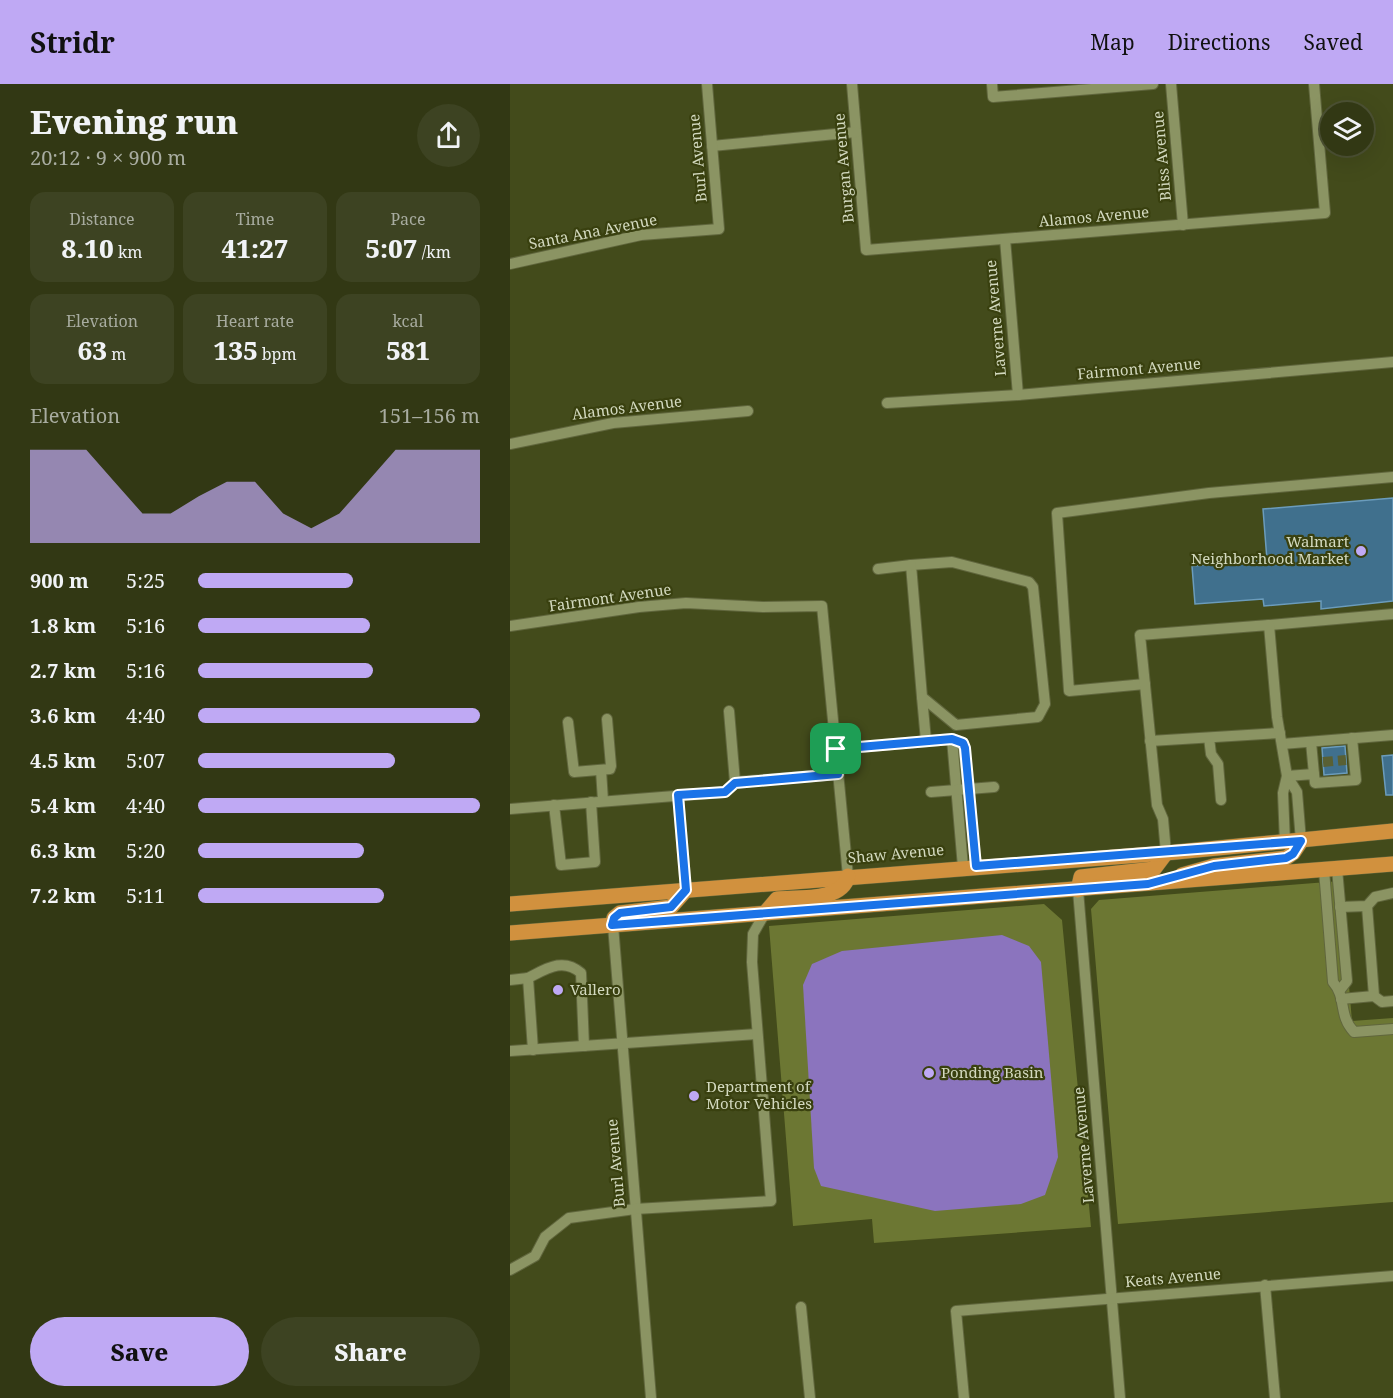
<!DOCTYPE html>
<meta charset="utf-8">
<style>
:root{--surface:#323814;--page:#3d4322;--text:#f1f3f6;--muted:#a8aca0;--line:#4d5234;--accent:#bfa9f4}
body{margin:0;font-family:"Noto Serif",serif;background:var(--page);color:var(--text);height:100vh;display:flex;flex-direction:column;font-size:22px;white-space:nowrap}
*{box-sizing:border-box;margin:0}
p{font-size:20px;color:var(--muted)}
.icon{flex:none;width:33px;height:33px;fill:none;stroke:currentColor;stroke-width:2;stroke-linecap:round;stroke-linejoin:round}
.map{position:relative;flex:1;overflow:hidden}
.panel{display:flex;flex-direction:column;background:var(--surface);width:510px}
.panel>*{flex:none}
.fabs{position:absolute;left:810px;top:18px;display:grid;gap:12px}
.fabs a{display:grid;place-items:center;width:54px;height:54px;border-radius:50%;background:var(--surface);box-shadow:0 6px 24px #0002,0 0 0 2px var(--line);font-size:30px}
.pin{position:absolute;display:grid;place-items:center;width:51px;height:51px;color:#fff;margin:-26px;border-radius:12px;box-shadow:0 3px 9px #0006}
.round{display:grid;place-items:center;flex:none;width:63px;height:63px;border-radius:32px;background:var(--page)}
.headline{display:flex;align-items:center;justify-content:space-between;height:102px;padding:0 30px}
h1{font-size:33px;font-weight:800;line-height:45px}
.figures{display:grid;grid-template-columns:repeat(3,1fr);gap:9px;height:102px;padding:6px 30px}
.figures div{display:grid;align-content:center;border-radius:15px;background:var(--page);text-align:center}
.figures b{font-size:26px;font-weight:800}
.figures small{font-size:16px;font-weight:400}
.figures p{font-size:16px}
.chart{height:168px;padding:12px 30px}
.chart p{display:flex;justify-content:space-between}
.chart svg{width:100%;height:108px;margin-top:6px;fill:var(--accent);opacity:.7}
.button{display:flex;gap:12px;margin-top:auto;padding:12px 30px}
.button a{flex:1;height:69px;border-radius:36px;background:var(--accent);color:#111;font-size:24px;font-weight:800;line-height:69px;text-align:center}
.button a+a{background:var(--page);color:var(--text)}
ul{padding:0 30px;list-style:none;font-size:20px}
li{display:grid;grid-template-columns:96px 72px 1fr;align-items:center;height:45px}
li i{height:15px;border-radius:8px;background:var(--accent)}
header{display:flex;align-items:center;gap:36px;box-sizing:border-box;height:84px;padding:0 30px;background:var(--accent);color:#111}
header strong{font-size:28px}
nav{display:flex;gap:33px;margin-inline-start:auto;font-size:21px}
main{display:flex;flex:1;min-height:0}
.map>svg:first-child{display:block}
.green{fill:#6c7733}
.water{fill:#8b74be}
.building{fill:#40708d;stroke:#6b9cbc;stroke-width:1.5}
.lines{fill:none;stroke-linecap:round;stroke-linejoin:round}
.minor-tunnel{stroke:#596034;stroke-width:10;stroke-dasharray:10 5;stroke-linecap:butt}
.minor-casing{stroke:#60663d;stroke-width:12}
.major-casing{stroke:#60663d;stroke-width:16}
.minor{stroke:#8b9463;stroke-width:10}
.major{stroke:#d1913e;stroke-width:15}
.route-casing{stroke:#fff;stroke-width:12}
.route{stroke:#1a73e8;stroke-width:8}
.poi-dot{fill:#bfa9f4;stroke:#39400f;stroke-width:2}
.labels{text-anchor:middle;stroke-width:4.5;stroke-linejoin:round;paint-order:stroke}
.street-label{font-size:15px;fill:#d3d9bf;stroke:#39400f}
.poi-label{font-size:15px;fill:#d3d9bf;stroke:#39400f;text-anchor:start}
</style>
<header>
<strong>Stridr</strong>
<nav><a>Map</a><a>Directions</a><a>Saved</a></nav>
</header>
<main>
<section class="panel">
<div class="headline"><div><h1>Evening run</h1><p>20:12 · 9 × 900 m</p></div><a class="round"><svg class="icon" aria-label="share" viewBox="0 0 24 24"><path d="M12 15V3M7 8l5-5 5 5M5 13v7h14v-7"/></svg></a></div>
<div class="figures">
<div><p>Distance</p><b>8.10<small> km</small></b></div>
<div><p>Time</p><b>41:27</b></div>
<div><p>Pace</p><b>5:07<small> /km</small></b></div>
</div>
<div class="figures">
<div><p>Elevation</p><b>63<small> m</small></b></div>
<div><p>Heart rate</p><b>135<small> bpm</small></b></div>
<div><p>kcal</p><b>581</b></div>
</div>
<div class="chart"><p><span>Elevation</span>151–156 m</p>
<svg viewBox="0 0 160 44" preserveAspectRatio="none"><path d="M0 44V6L10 6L20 6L30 19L40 32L50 32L60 25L70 19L80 19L90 32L100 38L110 32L120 19L130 6L140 6L150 6L160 6V44z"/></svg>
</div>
<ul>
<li><b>900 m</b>5:25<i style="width:55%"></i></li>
<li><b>1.8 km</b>5:16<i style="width:61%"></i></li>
<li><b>2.7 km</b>5:16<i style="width:62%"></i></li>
<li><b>3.6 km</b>4:40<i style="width:100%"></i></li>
<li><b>4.5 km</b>5:07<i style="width:70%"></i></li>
<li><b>5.4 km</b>4:40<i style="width:100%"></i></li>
<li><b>6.3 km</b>5:20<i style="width:59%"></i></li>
<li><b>7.2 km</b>5:11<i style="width:66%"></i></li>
</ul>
<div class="button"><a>Save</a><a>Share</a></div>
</section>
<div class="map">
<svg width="883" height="1314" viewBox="0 0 883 1314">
<rect width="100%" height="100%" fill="#434b1b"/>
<g class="green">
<polygon points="830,797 842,937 883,934 883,1118 608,1140 581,825 589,816"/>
<polygon points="534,820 552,836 581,1143 364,1159 362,1135 283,1142 259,842"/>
</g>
<polygon class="water" points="492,851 519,862 531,878 548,1073 535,1111 511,1120 425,1127 311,1102 304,1084 293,901 302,880 332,867"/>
<g class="building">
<polygon points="883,414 883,517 811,525 811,517 754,522 753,515 685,520 682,482 757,476 753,425"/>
<polygon points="835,662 837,689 814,691 812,664"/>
<polygon points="883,671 883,711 876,711 872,672"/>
</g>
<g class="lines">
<polyline class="minor-tunnel" points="813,678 836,676"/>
<defs>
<g id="minor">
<polyline points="342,0 356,166 815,129 804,0"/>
<polyline points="482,0 483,13 643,0"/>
<polyline points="661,0 673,141"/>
<polyline points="202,62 346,48"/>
<polyline points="495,155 508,311"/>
<polyline points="0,180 131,151 209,145 197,0"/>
<polyline points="377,319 508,311 883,278"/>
<polyline points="0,360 103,339 238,327"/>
<polygon points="442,478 519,498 523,503 535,620 528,633 446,641 412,613 401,481"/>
<polyline points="368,485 401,481"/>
<polyline points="759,541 883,530"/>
<polyline points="0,542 129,523 176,519 253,523 312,522 338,792"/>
<polyline points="635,600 559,607 547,429 699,409 883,393"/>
<polyline points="412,613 416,657"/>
<polyline points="219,627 225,698"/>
<polyline points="58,638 64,688 100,685 101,682 97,635"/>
<polyline points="699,654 701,670 708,680 711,716"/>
<polyline points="442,655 453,783"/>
<polyline points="640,657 770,649"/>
<polyline points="801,658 804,690"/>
<polyline points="772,660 883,651"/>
<polyline points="326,665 442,655 453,659 466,782"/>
<polyline points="91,686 93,717"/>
<polyline points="421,708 484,703"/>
<polyline points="168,711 176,806"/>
<polyline points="44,721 51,781 85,778 81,718"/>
<polyline points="0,725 215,708 225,698 329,690"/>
<polyline points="775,759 773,709 777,692 787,708 791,757"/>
<polyline points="656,769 653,735 647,721 630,551 759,541 767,633 777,692 804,690 805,699 846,696 842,654"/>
<polyline points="827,785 837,897 830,906"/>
<path d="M 814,786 L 823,898 C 837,914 828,931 844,948 L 883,945"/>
<polyline points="568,806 610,1314"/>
<polyline points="857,822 864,912 872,918 883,917"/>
<polyline points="830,823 857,822 865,813 883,809"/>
<polyline points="103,841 141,1314"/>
<polyline points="0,896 18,894"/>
<polyline points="831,915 864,912"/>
<path d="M 23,966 L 18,894 C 36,885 53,873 71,889 L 74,962"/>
<polyline points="0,967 247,950"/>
<polyline points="0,1186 25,1172 35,1153 59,1134 125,1125 261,1117 242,878 243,850 255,829"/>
<polyline points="755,1201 765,1314"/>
<polyline points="291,1223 300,1314"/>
<polyline points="454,1314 446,1227 883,1192"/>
</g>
<g id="major">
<polyline points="672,791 704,782 776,774 783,769 791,757"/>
<polyline points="568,806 571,793 644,785 656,769"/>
<polyline points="0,820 656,769 883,747"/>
<path d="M 255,829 L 267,815 C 289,813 332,818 338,792"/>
<polyline points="103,841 104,834 110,829 161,823 176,806"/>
<polyline points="0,849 883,780"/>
</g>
</defs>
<use href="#minor" class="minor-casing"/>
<use href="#major" class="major-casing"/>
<use href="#minor" class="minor"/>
<use href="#major" class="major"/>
</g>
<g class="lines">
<defs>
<polygon id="route" points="442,655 453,659 455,664 466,782 791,757 783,770 776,774 704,782 638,800 102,841 104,834 110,829 161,823 176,806 168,711 215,708 225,699 328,690 326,665"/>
</defs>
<use href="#route" class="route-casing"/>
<use href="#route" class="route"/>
</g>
<g class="poi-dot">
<circle cx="851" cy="467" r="6"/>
<circle cx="48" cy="906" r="6"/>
<circle cx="419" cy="989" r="6"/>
<circle cx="184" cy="1012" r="6"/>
</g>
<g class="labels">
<g class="street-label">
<text transform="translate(652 72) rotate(-95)" y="5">Bliss Avenue</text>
<text transform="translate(188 74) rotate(-95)" y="5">Burl Avenue</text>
<text transform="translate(334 84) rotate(-95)" y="5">Burgan Avenue</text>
<text transform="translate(584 133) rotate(-5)" y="5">Alamos Avenue</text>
<text transform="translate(83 148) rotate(-11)" y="5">Santa Ana Avenue</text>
<text transform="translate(486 234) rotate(-95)" y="5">Laverne Avenue</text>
<text transform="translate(629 285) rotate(-5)" y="5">Fairmont Avenue</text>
<text transform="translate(117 324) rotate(-7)" y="5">Alamos Avenue</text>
<text transform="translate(100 514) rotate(-8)" y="5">Fairmont Avenue</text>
<text transform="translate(386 770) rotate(-5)" y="5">Shaw Avenue</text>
<text transform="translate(574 1061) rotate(-95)" y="5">Laverne Avenue</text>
<text transform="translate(106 1079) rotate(-95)" y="5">Burl Avenue</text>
<text transform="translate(663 1194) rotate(-5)" y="5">Keats Avenue</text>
</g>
<g class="poi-label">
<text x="839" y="463" text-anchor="end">Walmart<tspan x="839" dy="17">Neighborhood Market</tspan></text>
<text x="60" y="911">Vallero</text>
<text x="431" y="994">Ponding Basin</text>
<text x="196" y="1008">Department of<tspan x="196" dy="17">Motor Vehicles</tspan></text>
</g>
</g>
</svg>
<div class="fabs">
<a><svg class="icon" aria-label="layers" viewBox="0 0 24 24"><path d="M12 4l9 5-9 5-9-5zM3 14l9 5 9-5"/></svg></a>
</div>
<div class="pin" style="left:326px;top:665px;background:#1e9e55"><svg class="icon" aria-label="arrive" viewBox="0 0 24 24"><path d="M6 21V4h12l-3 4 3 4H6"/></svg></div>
</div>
</main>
